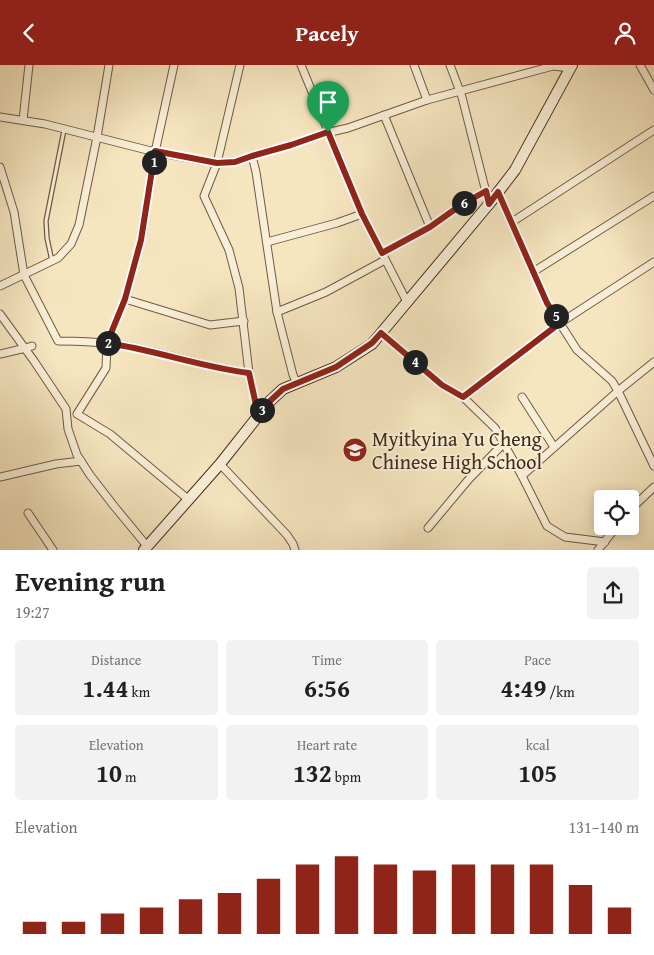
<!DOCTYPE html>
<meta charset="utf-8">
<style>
:root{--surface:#fff;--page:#f2f2f2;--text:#202124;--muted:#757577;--accent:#8f2418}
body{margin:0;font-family:"Gentium Book Plus",serif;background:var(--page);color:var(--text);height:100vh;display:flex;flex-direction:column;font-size:19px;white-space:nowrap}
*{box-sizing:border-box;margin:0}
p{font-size:16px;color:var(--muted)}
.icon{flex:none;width:28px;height:28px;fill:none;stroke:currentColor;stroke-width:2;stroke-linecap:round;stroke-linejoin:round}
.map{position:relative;height:485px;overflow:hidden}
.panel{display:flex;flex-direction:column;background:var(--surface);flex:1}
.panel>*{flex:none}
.controls{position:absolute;left:594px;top:425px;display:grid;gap:10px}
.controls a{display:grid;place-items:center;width:45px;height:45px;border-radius:5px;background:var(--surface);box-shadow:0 2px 12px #0003;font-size:25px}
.pin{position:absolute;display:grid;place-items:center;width:42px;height:42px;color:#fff;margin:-51px -21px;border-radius:50% 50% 50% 0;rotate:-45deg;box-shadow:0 0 5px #0007}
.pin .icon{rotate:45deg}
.km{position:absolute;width:25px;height:25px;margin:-12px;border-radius:50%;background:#222;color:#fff;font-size:14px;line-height:25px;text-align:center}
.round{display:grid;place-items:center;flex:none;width:52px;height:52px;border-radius:5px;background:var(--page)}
.headline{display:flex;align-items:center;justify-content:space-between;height:85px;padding:0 15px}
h1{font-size:28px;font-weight:600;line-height:38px}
.stats{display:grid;grid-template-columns:repeat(3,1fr);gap:8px;height:85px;padding:5px 15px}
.stats div{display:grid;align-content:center;border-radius:5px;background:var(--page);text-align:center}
.stats b{font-size:25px;font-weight:600}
.stats small{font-size:14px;font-weight:400}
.stats p{font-size:14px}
.chart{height:140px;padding:10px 15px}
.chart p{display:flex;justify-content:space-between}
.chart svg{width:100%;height:90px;margin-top:5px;stroke:var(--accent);stroke-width:6}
header{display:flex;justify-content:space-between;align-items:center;height:65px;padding:0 15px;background:var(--accent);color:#fff;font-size:22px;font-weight:600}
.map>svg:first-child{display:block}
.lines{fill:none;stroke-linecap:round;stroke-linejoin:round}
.lane-casing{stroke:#705944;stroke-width:5.5}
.street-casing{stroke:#705944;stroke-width:9}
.secondary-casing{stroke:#442a1b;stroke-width:12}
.lane{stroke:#f9efd6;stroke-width:3}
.street{stroke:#f9efd6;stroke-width:7}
.secondary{stroke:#f9efd6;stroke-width:10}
.route-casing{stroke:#fff;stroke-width:10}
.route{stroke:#8f2418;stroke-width:6}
.labels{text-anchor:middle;stroke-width:4;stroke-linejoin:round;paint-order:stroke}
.poi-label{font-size:20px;fill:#442a1b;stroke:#f9efd6;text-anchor:start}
</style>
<header><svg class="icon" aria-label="back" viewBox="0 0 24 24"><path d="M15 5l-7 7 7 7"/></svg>Pacely<svg class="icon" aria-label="person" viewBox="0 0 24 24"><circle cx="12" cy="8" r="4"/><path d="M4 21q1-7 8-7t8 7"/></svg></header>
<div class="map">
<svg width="654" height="485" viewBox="0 0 654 485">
<rect width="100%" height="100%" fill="#f6e6c0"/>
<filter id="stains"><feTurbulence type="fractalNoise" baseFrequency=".004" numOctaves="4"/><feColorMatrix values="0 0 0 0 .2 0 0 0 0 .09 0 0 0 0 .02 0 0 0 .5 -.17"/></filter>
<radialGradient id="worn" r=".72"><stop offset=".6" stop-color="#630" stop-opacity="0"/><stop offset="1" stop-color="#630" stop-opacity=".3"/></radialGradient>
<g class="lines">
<defs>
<polyline id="lane" points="52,196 47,173 46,156 64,65"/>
<g id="street">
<polyline points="174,0 155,87 141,175 125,234 107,278 106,303 77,349 110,369 189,435"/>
<polyline points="240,0 217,98 204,131 229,185 239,223 249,308"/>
<polyline points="301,0 362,149 407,237"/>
<polyline points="414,0 427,35"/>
<polyline points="450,0 462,32 489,139"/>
<polyline points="640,0 654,25"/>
<polyline points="384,50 430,162"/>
<polyline points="0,52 45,59 155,87 217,98 235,97 252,91 291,80 326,68 348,63 427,35 553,1 570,3"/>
<polyline points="23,55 29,0"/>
<polyline points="252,91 256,107 277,247 293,310 297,318"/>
<path d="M 0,102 L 14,147 L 24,210 L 58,276 C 79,276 100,277 120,280 C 164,287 205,303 249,308 L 256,340 L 260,348"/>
<polyline points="498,127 547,238 577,285 612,316 618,326 654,401"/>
<polyline points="512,157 654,65"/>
<polyline points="267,177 337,158 362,149"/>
<polyline points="382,188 430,162 461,140 486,126"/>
<polyline points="533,207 654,131"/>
<polyline points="0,221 58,193 71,179 79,160 97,72 109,0"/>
<polyline points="125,234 210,260 244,256"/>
<polyline points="277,247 326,227 385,195"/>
<polyline points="0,249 34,296 66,344 68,364 77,390 90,410 114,441 147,481"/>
<polyline points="381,268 442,320 463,332 495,363 522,411 547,461 565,472 605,477"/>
<polyline points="0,289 26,283 32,281"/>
<polyline points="463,332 560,258 654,197"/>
<polyline points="522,332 554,382"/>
<polyline points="220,399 287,470 293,479 295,485"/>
<polyline points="522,411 618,326 654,297"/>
<polyline points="0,412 56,399 81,396"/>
<polyline points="630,445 654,422"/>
<polyline points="28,448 53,485"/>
<polyline points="428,463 469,414 503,379"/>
<polyline points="598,485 617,461"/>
</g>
<polyline id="secondary" points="144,485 220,399 270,336 283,324 336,302 372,279 489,139 515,105 572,0"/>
</defs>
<use href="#lane" class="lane-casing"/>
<use href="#street" class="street-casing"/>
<use href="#secondary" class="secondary-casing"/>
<use href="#lane" class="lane"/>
<use href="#street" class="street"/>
<use href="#secondary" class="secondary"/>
</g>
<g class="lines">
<defs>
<path id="route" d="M 328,67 L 362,149 L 382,188 L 430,162 L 461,140 L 486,126 L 489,139 L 498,127 L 547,238 L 560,258 L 463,332 L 442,320 L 381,268 L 372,278 L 336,302 L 283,324 L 270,336 L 260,348 L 256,340 L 249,308 C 201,302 155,285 107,278 L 125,234 L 141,175 L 155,86 L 217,98 L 235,97 L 252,91 L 291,80 Z"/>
</defs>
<use href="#route" class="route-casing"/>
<use href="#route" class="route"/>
</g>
<defs>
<symbol id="school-disc" viewBox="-11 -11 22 22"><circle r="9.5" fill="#8f2418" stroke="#f9efd6"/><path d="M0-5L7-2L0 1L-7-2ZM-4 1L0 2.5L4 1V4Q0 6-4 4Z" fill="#fff"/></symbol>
</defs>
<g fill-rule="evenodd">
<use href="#school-disc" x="341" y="371" width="28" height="28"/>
</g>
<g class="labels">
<g class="poi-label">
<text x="372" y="381">Myitkyina Yu Cheng<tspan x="372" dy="23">Chinese High School</tspan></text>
</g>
</g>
<rect width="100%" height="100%" filter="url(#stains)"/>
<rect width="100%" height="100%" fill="url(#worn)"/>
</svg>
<div class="controls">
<a><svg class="icon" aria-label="locate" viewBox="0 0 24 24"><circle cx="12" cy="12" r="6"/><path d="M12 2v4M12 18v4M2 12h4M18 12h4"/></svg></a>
</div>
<div class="pin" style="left:328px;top:67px;background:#1e9e55"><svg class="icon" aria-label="arrive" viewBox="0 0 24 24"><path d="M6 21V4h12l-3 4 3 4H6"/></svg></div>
<b class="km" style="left:154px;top:97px">1</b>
<b class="km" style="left:108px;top:278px">2</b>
<b class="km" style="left:262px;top:345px">3</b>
<b class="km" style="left:415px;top:297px">4</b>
<b class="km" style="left:556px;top:251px">5</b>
<b class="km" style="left:464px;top:138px">6</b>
</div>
<section class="panel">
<div class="headline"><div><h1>Evening run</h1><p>19:27</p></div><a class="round"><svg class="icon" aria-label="share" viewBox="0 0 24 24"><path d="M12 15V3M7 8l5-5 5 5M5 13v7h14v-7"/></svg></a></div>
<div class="stats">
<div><p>Distance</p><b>1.44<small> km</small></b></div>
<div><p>Time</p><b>6:56</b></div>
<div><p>Pace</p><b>4:49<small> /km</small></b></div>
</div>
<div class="stats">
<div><p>Elevation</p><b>10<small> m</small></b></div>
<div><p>Heart rate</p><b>132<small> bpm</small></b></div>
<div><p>kcal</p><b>105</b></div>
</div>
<div class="chart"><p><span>Elevation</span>131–140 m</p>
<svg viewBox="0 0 160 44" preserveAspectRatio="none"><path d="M5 44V38M15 44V38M25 44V34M35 44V31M45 44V27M55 44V24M65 44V17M75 44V10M85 44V6M95 44V10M105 44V13M115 44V10M125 44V10M135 44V10M145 44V20M155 44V31"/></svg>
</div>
</section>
